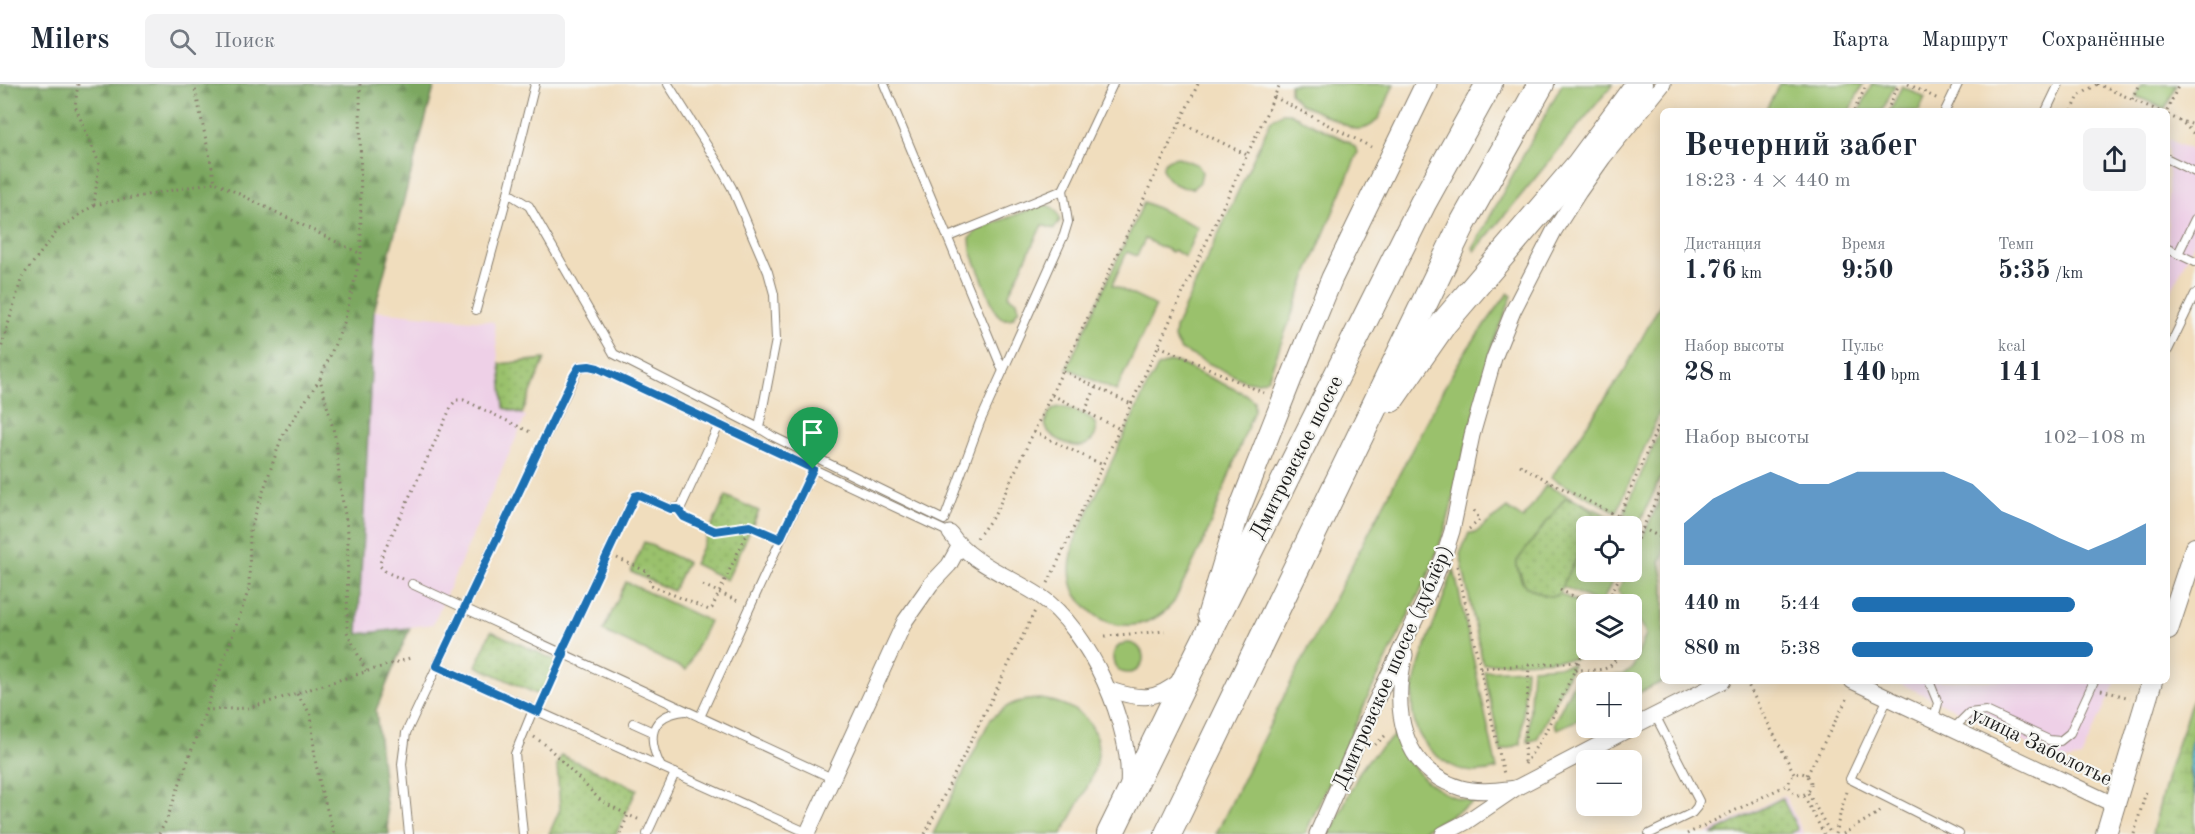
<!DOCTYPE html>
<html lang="ru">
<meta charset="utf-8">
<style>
:root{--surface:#fff;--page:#f2f2f3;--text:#1f2937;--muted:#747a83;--line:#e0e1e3;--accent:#1f6fb2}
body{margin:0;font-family:"Old Standard TT",serif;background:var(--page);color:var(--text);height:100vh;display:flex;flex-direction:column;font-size:22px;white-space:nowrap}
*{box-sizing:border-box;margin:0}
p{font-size:20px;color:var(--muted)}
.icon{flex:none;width:33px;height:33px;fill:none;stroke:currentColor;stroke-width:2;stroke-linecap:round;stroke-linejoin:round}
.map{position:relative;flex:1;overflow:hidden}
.drawer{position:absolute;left:1660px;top:24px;width:510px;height:576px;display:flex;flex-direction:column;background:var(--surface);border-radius:9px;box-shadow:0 3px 15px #0003}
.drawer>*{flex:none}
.fabs{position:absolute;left:1576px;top:432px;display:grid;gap:12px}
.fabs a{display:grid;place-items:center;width:66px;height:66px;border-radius:9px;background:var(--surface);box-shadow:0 3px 15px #0003;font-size:30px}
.pin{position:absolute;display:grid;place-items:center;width:51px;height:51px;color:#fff;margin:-62px -26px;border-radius:50% 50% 50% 0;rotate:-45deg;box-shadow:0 0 6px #0007}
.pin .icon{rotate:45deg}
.round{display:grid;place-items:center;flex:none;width:63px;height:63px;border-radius:9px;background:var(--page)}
.overview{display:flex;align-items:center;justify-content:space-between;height:102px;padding:0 24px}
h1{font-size:33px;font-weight:700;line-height:45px}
.stats{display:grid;grid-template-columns:repeat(3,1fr);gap:9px;height:102px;padding:6px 24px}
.stats div{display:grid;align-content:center}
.stats b{font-size:26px;font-weight:700}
.stats small{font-size:16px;font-weight:400}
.stats p{font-size:16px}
.chart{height:168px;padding:12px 24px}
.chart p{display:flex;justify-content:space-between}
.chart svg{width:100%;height:108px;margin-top:6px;fill:var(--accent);opacity:.7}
ul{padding:0 24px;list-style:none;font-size:20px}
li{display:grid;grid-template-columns:96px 72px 1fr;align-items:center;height:45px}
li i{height:15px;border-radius:8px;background:var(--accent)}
header{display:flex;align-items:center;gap:36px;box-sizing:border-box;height:84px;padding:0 30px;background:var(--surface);border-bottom:2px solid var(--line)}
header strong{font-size:28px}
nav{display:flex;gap:33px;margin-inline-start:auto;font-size:21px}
.search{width:420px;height:54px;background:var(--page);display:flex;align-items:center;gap:15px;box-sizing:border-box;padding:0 21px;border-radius:9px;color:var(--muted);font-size:22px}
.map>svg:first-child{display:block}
.built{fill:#eed0e7}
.grass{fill:#9ac16c;stroke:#5b6e44;stroke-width:1.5}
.forest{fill:url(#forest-firs);stroke:#4c623e;stroke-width:1.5}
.wetland{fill:url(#wetland-marsh);stroke:#5b6e44;stroke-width:1.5}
.park{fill:url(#park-dots);stroke:#5b6e44;stroke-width:1.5}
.water{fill:url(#water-waves);stroke:#3c6e7a;stroke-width:1.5}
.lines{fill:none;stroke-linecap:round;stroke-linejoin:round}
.service-casing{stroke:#867c6c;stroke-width:10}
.minor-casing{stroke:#867c6c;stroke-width:17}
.tertiary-casing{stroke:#867c6c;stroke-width:22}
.secondary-casing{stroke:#867c6c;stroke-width:23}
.trunk-casing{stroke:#867c6c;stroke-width:28}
.path{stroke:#867c6c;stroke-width:3;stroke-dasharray:1.5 4.5;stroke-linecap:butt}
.service{stroke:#fff;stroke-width:8}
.minor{stroke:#fff;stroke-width:15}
.tertiary{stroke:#fff;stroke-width:20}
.secondary{stroke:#fff;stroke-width:21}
.trunk{stroke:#fff;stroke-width:26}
.route-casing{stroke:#fff;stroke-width:12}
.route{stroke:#1f6fb2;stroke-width:8}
.labels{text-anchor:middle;stroke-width:4.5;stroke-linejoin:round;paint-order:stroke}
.street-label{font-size:21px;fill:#1c1c1c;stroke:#f6f6f2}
</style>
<header>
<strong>Milers</strong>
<div class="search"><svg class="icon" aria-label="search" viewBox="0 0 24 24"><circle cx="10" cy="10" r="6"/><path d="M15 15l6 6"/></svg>Поиск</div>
<nav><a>Карта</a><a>Маршрут</a><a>Сохранённые</a></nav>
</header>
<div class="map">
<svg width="2195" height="750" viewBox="0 0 2195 750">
<defs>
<pattern id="forest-firs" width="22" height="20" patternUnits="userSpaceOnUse" patternTransform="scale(1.5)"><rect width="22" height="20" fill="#7ba760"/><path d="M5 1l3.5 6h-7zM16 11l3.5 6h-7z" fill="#64874e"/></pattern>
<pattern id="wetland-marsh" width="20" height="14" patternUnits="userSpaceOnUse" patternTransform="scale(1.5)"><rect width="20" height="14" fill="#9ac16c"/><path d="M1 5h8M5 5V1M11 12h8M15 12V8" fill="none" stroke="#84a55d"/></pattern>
<pattern id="park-dots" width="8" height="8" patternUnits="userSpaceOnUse" patternTransform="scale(1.5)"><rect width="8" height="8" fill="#9ac16c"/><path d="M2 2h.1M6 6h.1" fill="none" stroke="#84a55d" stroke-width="1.8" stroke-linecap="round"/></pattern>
<pattern id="water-waves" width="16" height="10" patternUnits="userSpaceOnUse" patternTransform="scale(1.5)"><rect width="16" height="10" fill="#5bbfd9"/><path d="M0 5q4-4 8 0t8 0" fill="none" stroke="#4a9aaf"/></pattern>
</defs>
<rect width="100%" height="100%" fill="#f6f6f2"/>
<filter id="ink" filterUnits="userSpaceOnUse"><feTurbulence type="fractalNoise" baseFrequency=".0167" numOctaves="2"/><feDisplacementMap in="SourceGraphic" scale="12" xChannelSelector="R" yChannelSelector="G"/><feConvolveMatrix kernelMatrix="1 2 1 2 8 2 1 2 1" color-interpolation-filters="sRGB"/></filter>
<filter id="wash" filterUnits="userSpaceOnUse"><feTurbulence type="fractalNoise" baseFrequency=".008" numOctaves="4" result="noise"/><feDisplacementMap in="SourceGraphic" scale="24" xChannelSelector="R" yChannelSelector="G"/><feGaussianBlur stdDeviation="1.35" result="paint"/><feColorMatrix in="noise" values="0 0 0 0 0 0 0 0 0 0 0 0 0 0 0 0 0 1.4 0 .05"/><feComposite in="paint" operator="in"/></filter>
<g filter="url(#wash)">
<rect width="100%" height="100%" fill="#f0ddbd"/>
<g class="built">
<polygon points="2168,55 2195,68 2195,156 2168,214"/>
<polygon points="374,227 494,238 504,323 526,332 433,540 358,550"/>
<polygon points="1895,597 2116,597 2081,674 2064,677"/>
<polygon points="1784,711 1804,750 1706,750"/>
</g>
<g class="grass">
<path d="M 1290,0 L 1394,0 C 1384,21 1381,47 1354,45 L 1300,20 L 1290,9 Z"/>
<polygon points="1562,0 1613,0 1475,167 1473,164"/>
<polygon points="1780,0 1863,0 1849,27 1765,27"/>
<polygon points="1872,0 1895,1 1882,27 1859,27"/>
<polygon points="2141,0 2177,0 2165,25 2136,12"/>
<polygon points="1902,2 1925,14 1919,27 1890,27"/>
<path d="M 1282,29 L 1289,29 L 1349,58 L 1355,63 L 1358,68 L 1306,193 L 1268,294 C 1261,300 1254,298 1245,297 L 1181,266 L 1174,254 L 1175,244 L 1271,36 Z"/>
<path d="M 1178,73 L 1198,81 L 1202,88 L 1200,98 L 1193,104 C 1171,107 1146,77 1178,73 Z"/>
<polygon points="1144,118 1198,143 1185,173 1174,166 1172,168 1145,155 1137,172 1127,168 1112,201 1156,222 1116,307 1067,284"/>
<path d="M 1042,121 C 1053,121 1058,126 1060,136 L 1054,145 L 1042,141 L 1008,212 L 1017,217 L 1019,225 L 1013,234 C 1004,237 1000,234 995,227 L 971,167 L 970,154 L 978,145 Z"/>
<polygon points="1508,209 1512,212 1492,261 1446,443 1428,492 1368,613 1305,750 1216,750 1288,604 1445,302 1463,271"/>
<polygon points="1663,215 1663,320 1617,428 1551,394 1624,287"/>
<path d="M 1169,278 L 1176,278 L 1245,310 L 1254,317 L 1254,326 L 1205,454 L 1174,518 C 1152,546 1109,551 1085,521 C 1081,517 1076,513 1074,506 C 1067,489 1071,473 1075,456 L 1149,298 L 1158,283 Z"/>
<path d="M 1060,323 C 1070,324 1088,330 1094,338 C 1102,349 1088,365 1076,362 C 1068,361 1053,354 1048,347 C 1041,337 1050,324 1060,323 Z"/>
<polygon points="1663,339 1663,388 1640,438 1624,430"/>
<polygon points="1546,401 1616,436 1615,442 1592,442 1596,435 1595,430 1571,415 1565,414 1517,477 1517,483 1522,498 1557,512 1559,509 1587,523 1587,551 1576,575 1483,580 1460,470 1469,449 1475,449 1507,424 1523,435"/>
<polygon points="1663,409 1664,471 1660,477 1664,498 1664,597 1632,612 1632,598 1587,598 1587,632 1557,645 1554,639 1576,594 1622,591 1633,583 1646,550 1643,543 1632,526 1632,520 1628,520 1618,506 1627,488 1632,488 1632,476"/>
<polygon points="1587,453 1587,488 1609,488 1612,498 1601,520 1562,502"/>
<path d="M 1454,485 L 1497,685 C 1477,691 1458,688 1441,675 C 1395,642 1414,593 1430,550 C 1438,528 1446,507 1454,485 Z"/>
<polygon points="626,498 709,537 686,586 603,547"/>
<circle cx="1128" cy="574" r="15"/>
<polygon points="1573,581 1537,655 1528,658 1532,584"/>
<polygon points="1526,585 1521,660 1501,667 1484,587"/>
<path d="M 1041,615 C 1066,619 1091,629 1097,656 C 1097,660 1099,665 1098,670 C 1095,695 1074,727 1062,750 L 933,750 L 990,636 C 1008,619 1017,616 1041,615 Z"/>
<path d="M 1397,649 C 1407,685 1437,715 1476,717 L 1417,750 L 1330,750 L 1360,687 L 1369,675 Z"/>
</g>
<polygon class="forest" points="0,0 435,0 374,227 358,550 410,544 376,626 389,750 0,750"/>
<polygon class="wetland" points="2195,608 2195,648 2192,654 2189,687 2195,712 2195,750 2152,750 2169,684"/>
<g class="park">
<polygon points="545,275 522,330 504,324 500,280"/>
<polygon points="726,412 759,427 727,496 694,480"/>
<path d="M 1565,414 C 1575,415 1595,424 1596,435 L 1592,442 L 1587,442 L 1587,453 L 1559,509 C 1550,518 1536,506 1525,502 L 1517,482 L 1517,477 Z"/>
<polygon points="644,458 687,478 673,507 631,488"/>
<polygon points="491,547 557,577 541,612 476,582"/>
<polygon points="561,671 637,705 616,750 549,750 560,725 557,681"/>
<polygon points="1782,714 1798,746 1789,750 1712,750"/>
</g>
<path class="water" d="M 2195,648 L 2195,712 C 2190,692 2185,666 2195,648 Z"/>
</g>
<g filter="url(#ink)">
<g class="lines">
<defs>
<g id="service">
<polyline points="535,0 508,109 529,122 614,270 759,344"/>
<polyline points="668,0 718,79 732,104 768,188 774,210 776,256 759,344 772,352 944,436 980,338 1064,151 1068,138 1063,106 1113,0"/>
<polyline points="884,0 1003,287"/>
<polyline points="1945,27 1958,0"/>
<polyline points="2046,27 2059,0"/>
<polyline points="2168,75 2195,88"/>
<polyline points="948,153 1063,106"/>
<polyline points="2168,165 2195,178"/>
<polyline points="2178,170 2195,135"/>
<polyline points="476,226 508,109"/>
<polyline points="2168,266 2195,210"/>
<polyline points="412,500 832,694"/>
<polyline points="561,569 633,415 639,411 671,425 681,423 719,341"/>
<polyline points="437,582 808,749"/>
<polyline points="1929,597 1938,619 1934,634"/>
<polyline points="1888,614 1850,695 1959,750"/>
<polyline points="700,633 813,385"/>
<polyline points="633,639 653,648"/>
<polyline points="1954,644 1969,629 1986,627 2049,656 2060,657 2070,649 2094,597"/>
<path d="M 661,683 C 647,655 648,631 685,627"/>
<polyline points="409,750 402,680 406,649 501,445 579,283 589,282 598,284 950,449"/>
<polyline points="523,750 515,670 533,626"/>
<polyline points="647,750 675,689"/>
<polyline points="1649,750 1692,729 1697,723 1699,717 1655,631"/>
</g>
<g id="minor">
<path d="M 950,449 C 971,480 1010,492 1040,512 C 1089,545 1133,643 1128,702"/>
<path d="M 1405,571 C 1392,624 1401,686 1461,704 C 1479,709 1498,706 1516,704"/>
<polyline points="1852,597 2115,721"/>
<path d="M 1110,606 C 1141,616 1155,617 1181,596"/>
<polyline points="1632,643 1723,597"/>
<polyline points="807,750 905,537 931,500 949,481 959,463"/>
<polyline points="1317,750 1374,621 1431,503 1445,469 1452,447 1472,351 1494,274 1513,227 1554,147 1579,108 1603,74 1663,0"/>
<polyline points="1443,750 1466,738 1516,704 1631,644"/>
</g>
<g id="tertiary">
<polyline points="2168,546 2195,464"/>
<polyline points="2106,750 2152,597"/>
</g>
<polyline id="secondary" points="1208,531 1240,424 1300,272 1332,194 1426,0"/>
<g id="trunk">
<polyline points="1391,315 1444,239 1579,81 1639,0"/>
<polyline points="1110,750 1196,574 1423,119 1489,0"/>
<polyline points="1168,750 1462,141 1541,0"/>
</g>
</defs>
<use href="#service" class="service-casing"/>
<use href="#minor" class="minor-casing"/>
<use href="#tertiary" class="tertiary-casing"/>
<use href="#secondary" class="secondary-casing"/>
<use href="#trunk" class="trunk-casing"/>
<g class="path">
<polyline points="194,0 215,98 361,170"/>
<polyline points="360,0 361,170 344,239 320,295 336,356 340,402 348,448 347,548 366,587"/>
<polyline points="1908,0 1938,15"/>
<polyline points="2097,0 2159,27"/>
<polyline points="1274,13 1371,63"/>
<polyline points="2132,15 2139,0"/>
<polyline points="1854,27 1867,0"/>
<polyline points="1887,27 1899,0"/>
<polyline points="2072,27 2079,12 2097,0"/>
<polyline points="2167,27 2179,0"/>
<polyline points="2168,31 2182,38 2195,51"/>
<polyline points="1180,38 1247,71"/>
<polyline points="2184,38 2195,41"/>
<polyline points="94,121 215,98"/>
<polyline points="1159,262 1264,309"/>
<polyline points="0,268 22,193 58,146 94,121 99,79 75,22 78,0"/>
<polyline points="1063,287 1131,320"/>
<polyline points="1052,311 1120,345"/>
<polyline points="1085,327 1096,303"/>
<polyline points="1034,348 1103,381"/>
<polyline points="1520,381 1548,397 1664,455"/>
<polyline points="1619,432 1664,329"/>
<polyline points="686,434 715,447 750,442 770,450"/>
<polyline points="1469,445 1480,436 1473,425"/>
<polyline points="977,454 995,430 1198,0"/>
<polyline points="1632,466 1664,400"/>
<polyline points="617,474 648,488 650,500 653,502 709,526 712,524 750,442"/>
<polyline points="1457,482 1504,690"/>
<polyline points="1615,488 1619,495"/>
<polyline points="402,495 386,488 380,482 381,474 452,321 456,316 464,316 530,348"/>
<polyline points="1048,499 1280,0"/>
<polyline points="703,501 740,518"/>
<polyline points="1560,506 1591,520"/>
<polyline points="1606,520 1622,488"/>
<polyline points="1105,552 1165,547"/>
<polyline points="1480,584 1579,578"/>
<path d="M 1575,586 C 1602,585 1609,591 1621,566"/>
<polyline points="1746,597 1795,691"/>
<polyline points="2101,606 2130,614"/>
<polyline points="297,610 311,631 315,675 321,705 334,750"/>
<polyline points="543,618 560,580"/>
<polyline points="206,626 249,505 250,446 282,352 320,295"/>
<polyline points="534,653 546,661 601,717 628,731"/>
<polyline points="1375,661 1388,649"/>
<polyline points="1524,678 1529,581"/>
<polyline points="1525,680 1545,649 1587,560"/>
<circle cx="1800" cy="700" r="11"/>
<polyline points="1807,691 1848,613"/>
<polyline points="1808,709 1831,750"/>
<polyline points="1804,712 1824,750"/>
<polyline points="159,750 167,735 206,626 249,624 410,574"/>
<polyline points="620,750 628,731 640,736"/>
<polyline points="925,750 1035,527"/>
<polyline points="1687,750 1789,700"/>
<polyline points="1835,750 1846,708"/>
<polyline points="1843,750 1883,726"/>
<polyline points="2134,750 2147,704"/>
</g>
<use href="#service" class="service"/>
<use href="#minor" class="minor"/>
<use href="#tertiary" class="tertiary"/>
<use href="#secondary" class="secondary"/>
<use href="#trunk" class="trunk"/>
</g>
</g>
<g class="lines" filter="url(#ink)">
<defs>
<polygon id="route" points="589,282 598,284 813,385 780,455 750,442 715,447 684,433 678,425 671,425 639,411 635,412 561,569 564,570 538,628 437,582 574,291 579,283"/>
</defs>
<use href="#route" class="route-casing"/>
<use href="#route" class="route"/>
</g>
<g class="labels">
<g class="street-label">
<text transform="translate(1296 373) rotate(-63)" y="7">Дмитровское шоссе</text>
<text transform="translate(1392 583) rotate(-66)" y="7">Дмитровское шоссе (дублёр)</text>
<text transform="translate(2042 662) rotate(26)" y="7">улица Заболотье</text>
</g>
</g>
</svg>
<div class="fabs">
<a><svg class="icon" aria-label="locate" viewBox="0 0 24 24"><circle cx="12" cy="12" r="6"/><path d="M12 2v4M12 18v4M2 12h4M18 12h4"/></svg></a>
<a><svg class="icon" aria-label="layers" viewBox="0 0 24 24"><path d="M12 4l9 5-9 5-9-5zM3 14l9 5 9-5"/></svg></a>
<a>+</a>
<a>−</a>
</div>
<div class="pin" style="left:813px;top:385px;background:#1e9e55"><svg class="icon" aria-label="arrive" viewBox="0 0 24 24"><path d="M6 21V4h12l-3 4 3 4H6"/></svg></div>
<section class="drawer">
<div class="overview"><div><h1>Вечерний забег</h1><p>18:23 · 4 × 440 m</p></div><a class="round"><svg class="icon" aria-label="share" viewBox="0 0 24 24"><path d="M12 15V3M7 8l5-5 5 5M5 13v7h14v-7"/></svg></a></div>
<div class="stats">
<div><p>Дистанция</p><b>1.76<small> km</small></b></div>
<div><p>Время</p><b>9:50</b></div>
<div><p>Темп</p><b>5:35<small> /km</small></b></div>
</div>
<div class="stats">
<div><p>Набор высоты</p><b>28<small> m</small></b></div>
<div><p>Пульс</p><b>140<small> bpm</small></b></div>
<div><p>kcal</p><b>141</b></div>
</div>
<div class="chart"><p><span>Набор высоты</span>102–108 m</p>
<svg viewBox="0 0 160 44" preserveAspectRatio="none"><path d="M0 44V27L10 17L20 11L30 6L40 11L50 11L60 6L70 6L80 6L90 6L100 11L110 22L120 27L130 33L140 38L150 33L160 27V44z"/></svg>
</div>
<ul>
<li><b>440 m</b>5:44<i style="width:76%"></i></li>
<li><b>880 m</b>5:38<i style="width:82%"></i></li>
</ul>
</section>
</div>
